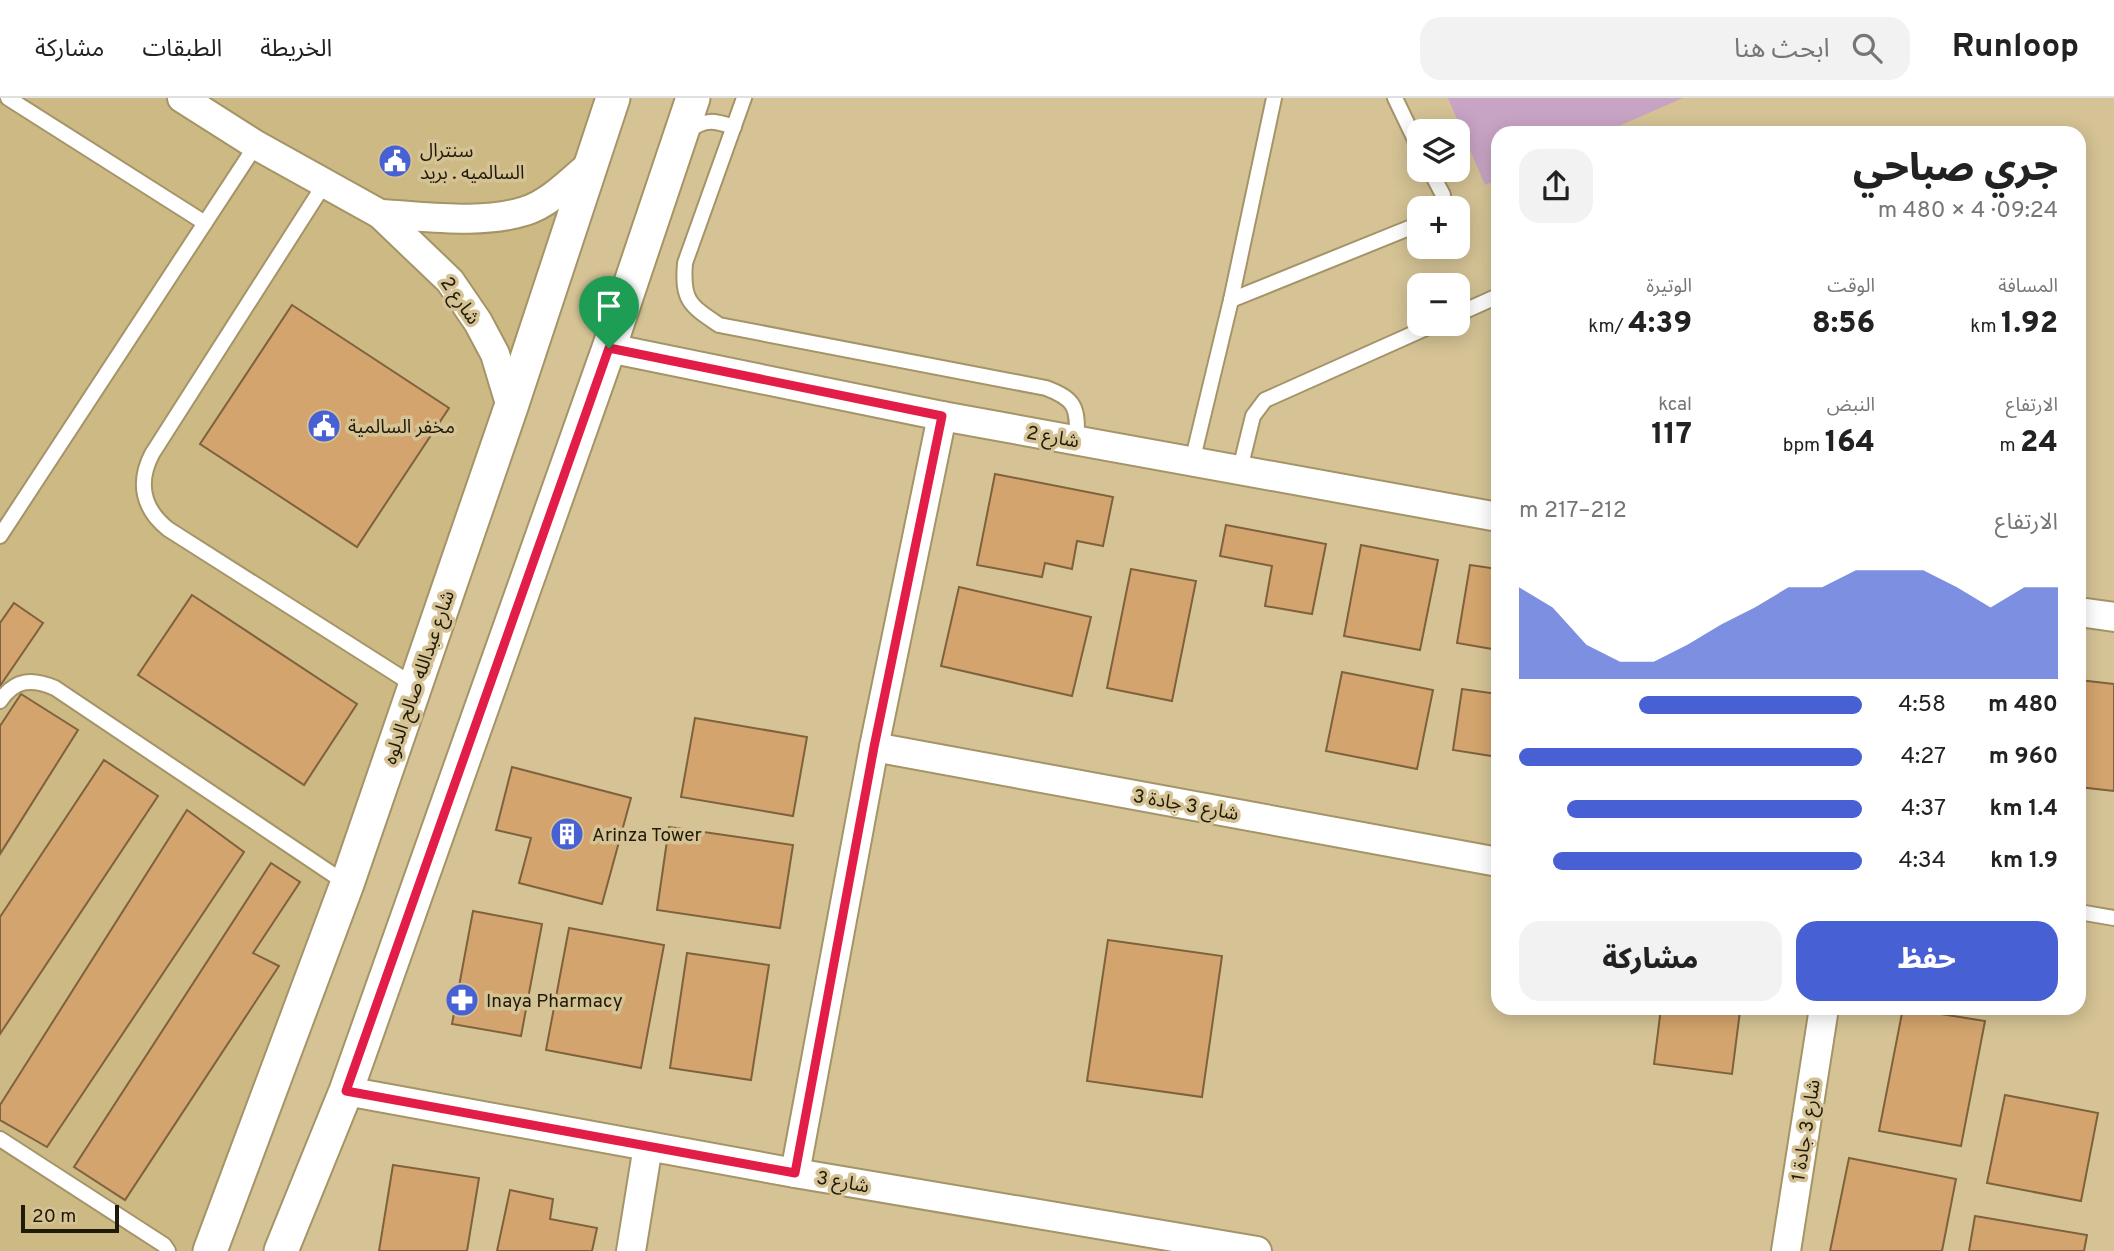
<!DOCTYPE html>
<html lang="ar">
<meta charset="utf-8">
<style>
:root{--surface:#fff;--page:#f2f2f2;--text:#222;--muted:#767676;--line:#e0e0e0;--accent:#4760d3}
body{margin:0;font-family:Overpass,"Noto Sans Arabic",sans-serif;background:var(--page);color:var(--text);direction:rtl;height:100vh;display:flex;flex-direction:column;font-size:26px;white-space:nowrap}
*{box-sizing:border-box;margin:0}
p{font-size:23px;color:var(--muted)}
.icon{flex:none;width:38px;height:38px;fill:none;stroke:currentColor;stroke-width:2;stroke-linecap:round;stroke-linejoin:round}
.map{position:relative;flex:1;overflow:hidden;direction:ltr}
.details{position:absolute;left:1491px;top:28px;width:595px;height:889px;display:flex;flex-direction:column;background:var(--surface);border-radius:21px;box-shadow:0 4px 18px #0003;direction:rtl}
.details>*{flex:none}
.buttons{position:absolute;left:1407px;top:21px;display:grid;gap:14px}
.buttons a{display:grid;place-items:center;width:63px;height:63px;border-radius:14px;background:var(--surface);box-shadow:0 4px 18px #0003;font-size:35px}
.scale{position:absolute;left:21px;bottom:18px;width:98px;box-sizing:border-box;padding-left:7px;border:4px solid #201a08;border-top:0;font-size:19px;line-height:24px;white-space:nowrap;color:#201a08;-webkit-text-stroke:5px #d5c395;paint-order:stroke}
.pin{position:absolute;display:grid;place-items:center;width:60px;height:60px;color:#fff;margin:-72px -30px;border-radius:50% 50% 50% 0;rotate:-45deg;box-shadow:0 0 7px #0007}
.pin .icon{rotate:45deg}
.round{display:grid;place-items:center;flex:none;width:74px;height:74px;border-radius:21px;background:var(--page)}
.head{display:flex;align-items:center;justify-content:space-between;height:119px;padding:0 28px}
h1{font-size:38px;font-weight:800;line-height:52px}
.stats{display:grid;grid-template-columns:repeat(3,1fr);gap:10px;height:119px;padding:7px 28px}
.stats div{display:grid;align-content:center}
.stats b{font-size:30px;font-weight:800}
.stats small{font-size:19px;font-weight:400}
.stats p{font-size:19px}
.chart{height:196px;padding:14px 28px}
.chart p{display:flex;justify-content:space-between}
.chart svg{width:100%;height:126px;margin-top:7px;fill:var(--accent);opacity:.7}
.action{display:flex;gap:14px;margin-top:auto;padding:14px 28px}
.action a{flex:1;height:80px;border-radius:21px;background:var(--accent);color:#fff;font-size:28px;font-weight:800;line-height:80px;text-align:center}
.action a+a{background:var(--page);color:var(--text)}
ul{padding:0 28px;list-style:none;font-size:23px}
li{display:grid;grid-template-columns:112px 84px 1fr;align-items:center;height:52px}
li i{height:18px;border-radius:9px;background:var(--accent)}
header{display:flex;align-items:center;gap:42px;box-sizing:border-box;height:98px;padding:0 35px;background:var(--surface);border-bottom:2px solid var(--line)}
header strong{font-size:33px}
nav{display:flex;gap:38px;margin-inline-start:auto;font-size:24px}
.search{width:490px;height:63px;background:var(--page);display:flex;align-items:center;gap:18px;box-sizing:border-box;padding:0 24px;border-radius:21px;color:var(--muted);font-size:26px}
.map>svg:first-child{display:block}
.built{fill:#cdb983}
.green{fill:#c8a4c4}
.building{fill:#d3a46d;stroke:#7f613d;stroke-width:2}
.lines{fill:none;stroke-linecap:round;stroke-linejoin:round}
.service-casing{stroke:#a49467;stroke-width:18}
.minor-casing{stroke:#a49467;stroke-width:32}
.tertiary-casing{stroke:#a49467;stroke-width:37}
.service{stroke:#fff;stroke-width:14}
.minor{stroke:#fff;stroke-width:28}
.tertiary{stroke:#fff;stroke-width:33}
.route-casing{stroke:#fff;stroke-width:14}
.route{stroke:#e11d48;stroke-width:9}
.labels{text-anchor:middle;stroke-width:7;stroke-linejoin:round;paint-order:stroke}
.poi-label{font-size:19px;fill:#201a08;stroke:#d5c395;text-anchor:start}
.street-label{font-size:19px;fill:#201a08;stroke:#d5c395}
</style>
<header>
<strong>Runloop</strong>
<div class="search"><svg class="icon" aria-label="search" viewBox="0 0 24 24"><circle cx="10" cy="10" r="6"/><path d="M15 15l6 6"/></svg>ابحث هنا</div>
<nav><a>الخريطة</a><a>الطبقات</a><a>مشاركة</a></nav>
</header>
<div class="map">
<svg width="2114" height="1153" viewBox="0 0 2114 1153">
<rect width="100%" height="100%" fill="#d5c395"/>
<polygon class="built" points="0,0 613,0 204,1153 0,1153"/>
<polygon class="green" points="1448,0 1683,0 1603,35 1498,35 1498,81 1485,87"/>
<g class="building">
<polygon points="292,207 449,310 357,449 200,346"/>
<polygon points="995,376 1113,399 1103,448 1077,443 1072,471 1045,465 1042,479 977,467"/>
<polygon points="1226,427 1326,446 1312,516 1265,508 1272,468 1220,458"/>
<polygon points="1361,447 1438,462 1420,552 1344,538"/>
<polygon points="1470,467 1498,471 1498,552 1457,545"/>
<polygon points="1131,471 1196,483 1172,603 1107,590"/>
<polygon points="959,489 1091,519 1072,598 941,568"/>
<polygon points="192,497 357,606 304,687 138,577"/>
<polygon points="14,505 43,525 0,588 0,525"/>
<polygon points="1342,574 1433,592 1417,671 1326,653"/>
<polygon points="2079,582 2114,586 2114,693 2079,689"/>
<polygon points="1462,591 1498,596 1498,659 1453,652"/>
<polygon points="21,596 78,632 0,756 0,628"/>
<polygon points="695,620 807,639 793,718 681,699"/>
<polygon points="104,662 158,698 0,936 0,819"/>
<polygon points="512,669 631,700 602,806 519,785 531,740 496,732"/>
<polygon points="187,712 244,754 47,1049 0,1022 0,1007"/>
<polygon points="669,729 793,747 780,830 657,812"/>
<polygon points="271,765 300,784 253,855 279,868 125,1102 74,1069"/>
<polygon points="473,813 542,826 521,938 452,926"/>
<polygon points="569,830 664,847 641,970 546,952"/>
<polygon points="1108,842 1222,858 1202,999 1087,983"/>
<polygon points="687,855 769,867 751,982 670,970"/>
<polygon points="1661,910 1740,913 1732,976 1654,966"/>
<polygon points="1903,910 1985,923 1961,1048 1879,1033"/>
<polygon points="2005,997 2098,1015 2081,1103 1987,1085"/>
<polygon points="1849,1060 1956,1081 1942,1153 1830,1153"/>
<polygon points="393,1067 479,1080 467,1153 379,1153"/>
<polygon points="510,1092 553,1101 550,1121 597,1130 592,1153 497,1153"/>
<polygon points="1975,1118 2087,1137 2084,1153 1969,1153"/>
</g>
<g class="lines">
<defs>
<g id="service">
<polyline points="8,0 205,125"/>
<path d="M 744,0 L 685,165 C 682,202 689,207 719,227 L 1046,290 C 1078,302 1077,311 1077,342"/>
<polyline points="1395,0 1419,50"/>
<path d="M 689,33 C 705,20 715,23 734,29"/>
<polyline points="1430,72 1443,97 1440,110"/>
<path d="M 325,85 L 152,356 C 137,385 143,411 168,431 L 415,588"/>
<polyline points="1231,202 1419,126"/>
<polyline points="1458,216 1498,198"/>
<polyline points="1192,364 1231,202 1274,0"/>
<polyline points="1240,371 1253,318 1265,302 1435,226"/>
<polyline points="0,438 256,47"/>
<path d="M 0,603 C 15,581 32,580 55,590 L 347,786"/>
<polyline points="2079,814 2114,820"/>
<polyline points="0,1041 164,1147 168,1153"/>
</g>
<g id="minor">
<polyline points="182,0 256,47 380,116 450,183 478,224 495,256 511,309"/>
<path d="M 380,116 C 424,118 482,127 525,113 C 549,106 572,82 591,66"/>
<polyline points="609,250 942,318 1498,419"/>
<polyline points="2079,514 2114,519"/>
<polyline points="874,649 1498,764"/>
<polyline points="346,993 795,1075 1257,1153"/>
<polyline points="795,1075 874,649 942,318"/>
<polyline points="631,1153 648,1048"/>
<polyline points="1786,1153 1824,910"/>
</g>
<g id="tertiary">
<polyline points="210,1153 347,786 511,309 613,0"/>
<polyline points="281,1153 346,993 609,250 693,0"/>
</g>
</defs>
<use href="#service" class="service-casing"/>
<use href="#minor" class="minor-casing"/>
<use href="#tertiary" class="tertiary-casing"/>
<use href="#service" class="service"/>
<use href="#minor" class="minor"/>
<use href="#tertiary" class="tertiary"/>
</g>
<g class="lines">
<defs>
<polygon id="route" points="609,250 942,318 874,649 795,1075 346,993"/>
</defs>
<use href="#route" class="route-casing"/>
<use href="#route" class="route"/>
</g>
<defs>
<symbol id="civic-disc" viewBox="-11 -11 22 22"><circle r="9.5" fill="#4760d3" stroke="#d5c395"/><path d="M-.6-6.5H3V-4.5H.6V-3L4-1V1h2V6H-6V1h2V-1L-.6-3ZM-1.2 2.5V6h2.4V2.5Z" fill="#fff"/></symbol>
<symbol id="building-disc" viewBox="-11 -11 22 22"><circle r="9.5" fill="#4760d3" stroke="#d5c395"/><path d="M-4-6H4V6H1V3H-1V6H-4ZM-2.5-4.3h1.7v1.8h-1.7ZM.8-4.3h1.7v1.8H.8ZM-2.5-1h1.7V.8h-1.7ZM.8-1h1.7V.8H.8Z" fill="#fff"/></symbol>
<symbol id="pharmacy-disc" viewBox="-11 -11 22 22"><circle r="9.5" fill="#4760d3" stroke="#d5c395"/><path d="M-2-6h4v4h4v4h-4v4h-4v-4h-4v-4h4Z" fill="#fff"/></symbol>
</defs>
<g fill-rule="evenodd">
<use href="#civic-disc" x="376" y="44" width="38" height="38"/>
<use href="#civic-disc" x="305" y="309" width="38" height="38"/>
<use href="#building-disc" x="548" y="717" width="38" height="38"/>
<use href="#pharmacy-disc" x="443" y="883" width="38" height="38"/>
</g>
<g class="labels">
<g class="poi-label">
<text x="420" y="59">سنترال<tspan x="420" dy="22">السالميه . بريد</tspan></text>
<text x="348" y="335">مخفر السالمية</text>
<text x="592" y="743">Arinza Tower</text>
<text x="486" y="909">Inaya Pharmacy</text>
</g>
<g class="street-label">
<text transform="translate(461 202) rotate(55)" y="7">شارع 2</text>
<text transform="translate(1053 338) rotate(10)" y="7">شارع 2</text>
<text transform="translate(418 579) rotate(-71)" y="7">شارع عبدالله صالح الدلوه</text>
<text transform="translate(1186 706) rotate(10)" y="7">شارع 3 جادة 3</text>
<text transform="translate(1805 1032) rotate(-81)" y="7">شارع 3 جادة 1</text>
<text transform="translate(843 1083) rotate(10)" y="7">شارع 3</text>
</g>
</g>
</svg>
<div class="buttons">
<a><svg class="icon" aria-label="layers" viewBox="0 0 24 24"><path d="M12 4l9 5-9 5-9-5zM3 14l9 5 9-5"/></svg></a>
<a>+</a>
<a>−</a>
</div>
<div class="scale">20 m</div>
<div class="pin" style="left:609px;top:250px;background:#1e9e55"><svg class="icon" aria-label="arrive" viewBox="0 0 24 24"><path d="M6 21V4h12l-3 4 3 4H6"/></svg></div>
<section class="details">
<div class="head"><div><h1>جري صباحي</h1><p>09:24 · 4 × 480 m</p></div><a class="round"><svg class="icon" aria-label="share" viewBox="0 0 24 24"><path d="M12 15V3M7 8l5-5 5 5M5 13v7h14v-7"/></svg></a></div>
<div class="stats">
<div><p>المسافة</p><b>1.92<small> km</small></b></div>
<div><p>الوقت</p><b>8:56</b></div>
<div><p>الوتيرة</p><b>4:39<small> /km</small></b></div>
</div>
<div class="stats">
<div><p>الارتفاع</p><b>24<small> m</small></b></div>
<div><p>النبض</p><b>164<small> bpm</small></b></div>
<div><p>kcal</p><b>117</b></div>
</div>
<div class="chart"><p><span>الارتفاع</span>212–217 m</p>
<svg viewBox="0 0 160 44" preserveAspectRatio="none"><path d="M0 44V12L10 19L20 32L30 38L40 38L50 32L60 25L70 19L80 12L90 12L100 6L110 6L120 6L130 12L140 19L150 12L160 12V44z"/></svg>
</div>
<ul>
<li><b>480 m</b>4:58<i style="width:65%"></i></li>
<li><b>960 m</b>4:27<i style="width:100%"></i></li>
<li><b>1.4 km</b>4:37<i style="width:86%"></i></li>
<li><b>1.9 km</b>4:34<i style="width:90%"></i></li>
</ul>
<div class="action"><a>حفظ</a><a>مشاركة</a></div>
</section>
</div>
